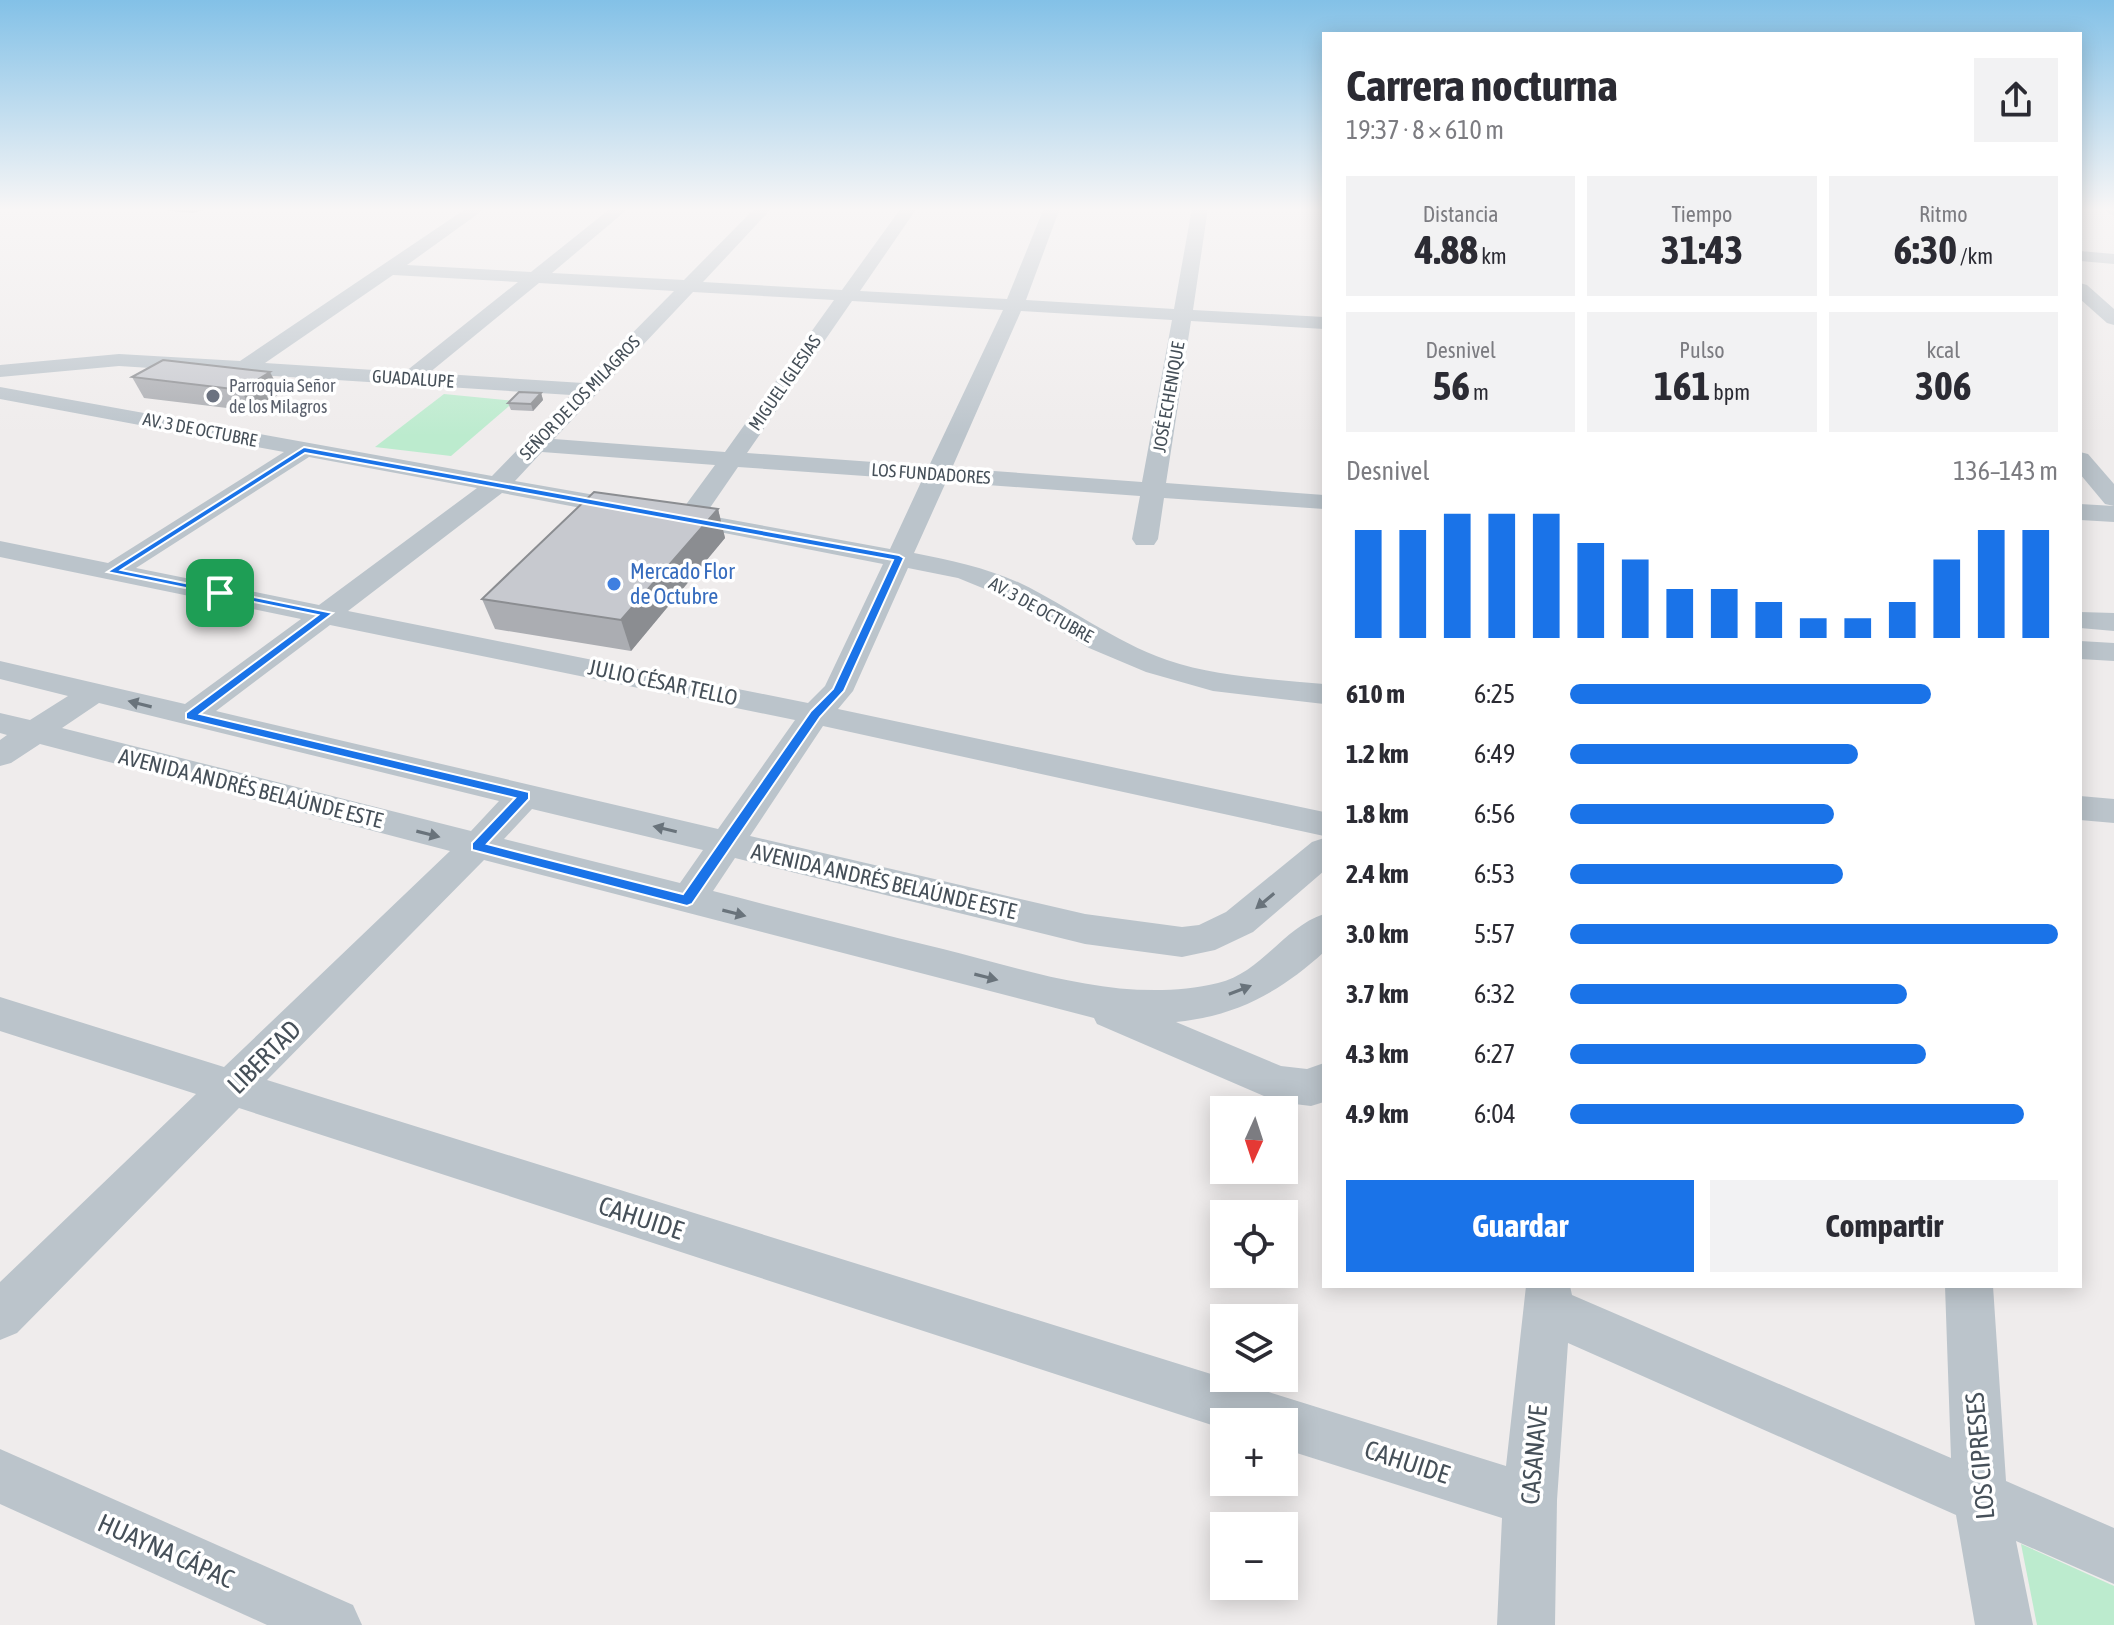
<!DOCTYPE html>
<html lang="es">
<meta charset="utf-8">
<style>
:root{--surface:#fff;--page:#f2f2f3;--text:#2b2b33;--muted:#7c7c81;--accent:#1a73e8}
body{margin:0;font-family:"Asap Condensed",sans-serif;background:var(--page);color:var(--text);height:100vh;display:flex;flex-direction:column;font-size:30px;white-space:nowrap}
*{box-sizing:border-box;margin:0}
p{font-size:26px;color:var(--muted)}
.icon{flex:none;width:44px;height:44px;fill:none;stroke:currentColor;stroke-width:2;stroke-linecap:round;stroke-linejoin:round}
.map{position:relative;flex:1;overflow:hidden}
.side{position:absolute;left:1322px;top:32px;width:760px;height:1256px;display:flex;flex-direction:column;background:var(--surface);border-radius:0px;box-shadow:0 4px 20px #0003}
.side>*{flex:none}
.needle{width:52px;rotate:183deg}
.buttons{position:absolute;left:1210px;top:1096px;display:grid;gap:16px}
.buttons a{display:grid;place-items:center;width:88px;height:88px;border-radius:0px;background:var(--surface);box-shadow:0 4px 20px #0003;font-size:40px}
.pin{position:absolute;display:grid;place-items:center;width:68px;height:68px;color:#fff;margin:-34px;border-radius:16px;box-shadow:0 4px 12px #0006}
.round{display:grid;place-items:center;flex:none;width:84px;height:84px;border-radius:0px;background:var(--page)}
.head{display:flex;align-items:center;justify-content:space-between;height:136px;padding:0 24px}
h1{font-size:44px;font-weight:700;line-height:60px}
.metrics{display:grid;grid-template-columns:repeat(3,1fr);gap:12px;height:136px;padding:8px 24px}
.metrics div{display:grid;align-content:center;border-radius:0px;background:var(--page);text-align:center}
.metrics b{font-size:40px;font-weight:700}
.metrics small{font-size:22px;font-weight:400}
.metrics p{font-size:22px}
.chart{height:224px;padding:16px 24px}
.chart p{display:flex;justify-content:space-between}
.chart svg{width:100%;height:144px;margin-top:8px;stroke:var(--accent);stroke-width:6}
.cta{display:flex;gap:16px;margin-top:auto;padding:16px 24px}
.cta a{flex:1;height:92px;border-radius:0px;background:var(--accent);color:#fff;font-size:32px;font-weight:700;line-height:92px;text-align:center}
.cta a+a{background:var(--page);color:var(--text)}
ul{padding:0 24px;list-style:none;font-size:26px}
li{display:grid;grid-template-columns:128px 96px 1fr;align-items:center;height:60px}
li i{height:20px;border-radius:10px;background:var(--accent)}
.map>svg:first-child{display:block}
.green{fill:#bcebce}
.lines{fill:none;stroke-linecap:round;stroke-linejoin:round}
.minor{fill:#bbc4cb;fill-rule:evenodd}
.major{fill:#adbcca;fill-rule:evenodd}
.wall{fill:#abadb2}
.shaded-wall{fill:#8b8d91}
.building{fill:#c7c9cf;stroke:#8b8d91;stroke-width:2}
.oneway{fill:#69737b}
.route{fill:#1a73e8;stroke:#fff;stroke-width:2;fill-rule:evenodd}
.worship-dot{fill:#6b7280;stroke:#fff;stroke-width:3}
.shop-dot{fill:#3f7fe0;stroke:#fff;stroke-width:3}
.labels{text-anchor:middle;stroke-width:7;stroke-linejoin:round;paint-order:stroke}
.far-street-label{font-size:18px;fill:#465059;stroke:#fff}
.far-worship-label{font-size:18px;fill:#5b616d;stroke:#fff;text-anchor:start}
.shop-label{font-size:22px;fill:#366cbe;stroke:#fff;text-anchor:start}
.street-label{font-size:22px;fill:#465059;stroke:#fff}
.near-street-label{font-size:26px;fill:#465059;stroke:#fff}
</style>
<div class="map">
<svg width="2114" height="1625" viewBox="0 0 2114 1625">
<rect width="100%" height="100%" fill="#efecec"/>
<g class="green">
<polygon points="444,394 515,401 451,456 375,447"/>
<polygon points="2021,1544 2114,1586 2114,1625 2037,1625"/>
</g>
<g class="lines">
<g class="minor">
<path d="M 467,208 L 486,208 L 407,265 L 531,272 L 611,208 L 629,208 L 552,273 L 684,280 L 755,208 L 772,208 L 703,282 L 842,290 L 901,208 L 917,208 L 860,291 L 1007,299 L 1044,208 L 1060,208 L 1026,300 L 1174,309 L 1192,208 L 1208,208 L 1193,310 L 1324,317 L 1324,329 L 1191,321 L 1166,483 L 1324,495 L 1324,509 L 1164,498 L 1158,539 L 1154,545 L 1136,545 L 1132,539 L 1140,496 L 946,482 L 914,553 C 951,560 986,568 1020,583 C 1070,607 1113,641 1167,660 C 1217,677 1271,679 1324,684 L 1324,704 L 1213,691 L 1146,672 L 1089,648 L 1002,596 L 958,578 L 908,568 L 853,691 L 838,709 L 1324,812 L 1324,836 L 823,726 L 750,836 L 1085,914 L 1182,927 L 1199,925 L 1226,912 L 1312,842 L 1324,838 L 1324,871 L 1253,932 L 1215,950 L 1182,957 L 1085,944 L 735,858 L 713,891 C 790,911 866,930 943,949 C 1031,971 1126,1005 1218,983 C 1261,973 1284,927 1324,914 L 1324,952 C 1280,992 1236,1016 1176,1022 L 1281,1066 L 1307,1069 L 1324,1063 L 1324,1102 L 1311,1106 L 1278,1102 L 1097,1024 L 1094,1018 L 484,860 L 267,1080 L 1506,1466 L 1526,1286 L 1570,1286 L 1572,1295 L 1951,1458 L 1945,1286 L 1993,1286 L 2006,1481 L 2114,1528 L 2114,1584 L 2016,1541 L 2033,1625 L 1975,1625 L 1956,1515 L 1568,1343 L 1557,1500 L 1555,1625 L 1497,1625 L 1502,1518 L 1284,1449 L 1284,1422 L 1224,1422 L 1224,1429 L 239,1108 L 17,1333 L 0,1340 L 0,1282 L 196,1094 L 0,1031 L 0,997 L 224,1067 L 450,851 L 40,744 L 11,763 L 0,766 L 0,740 L 7,735 L 0,733 L 0,713 L 30,720 L 68,696 L 0,679 L 0,661 L 185,704 L 301,619 L 0,557 L 0,541 L 108,563 L 284,452 L 0,399 L 0,387 L 492,476 L 571,395 L 119,366 L 0,377 L 0,365 L 119,354 L 240,361 ZM 393,275 L 518,282 L 405,372 L 265,363 ZM 539,283 L 674,291 L 583,383 L 429,373 ZM 693,292 L 834,300 L 725,452 L 554,439 ZM 852,301 L 1003,310 L 929,466 L 747,453 ZM 1021,311 L 1172,320 L 1142,482 L 952,468 ZM 542,452 L 715,465 L 682,510 L 668,512 L 664,517 L 668,522 L 883,564 L 825,686 L 808,703 L 348,611 L 502,493 L 629,517 L 638,514 L 642,509 L 638,504 L 629,501 L 515,481 ZM 309,457 L 477,488 L 319,605 L 136,568 ZM 738,467 L 922,480 L 890,549 L 705,515 ZM 330,625 L 795,720 L 718,829 L 216,711 ZM 99,703 L 499,801 L 471,831 L 62,728 ZM 532,809 L 703,850 L 680,883 L 504,839 Z"/>
<polygon points="2080,251 2114,254 2114,264 2080,261"/>
<polygon points="2080,283 2087,285 2114,309 2114,325 2107,323 2080,299"/>
<polygon points="2080,452 2088,454 2114,484 2114,506 2105,504 2080,474"/>
<polygon points="2080,504 2114,506 2114,522 2080,520"/>
<polygon points="2080,612 2114,613 2114,631 2080,628"/>
<polygon points="2080,641 2114,643 2114,661 2080,659"/>
<polygon points="2080,796 2114,799 2114,823 2080,820"/>
<polygon points="0,1449 353,1605 362,1625 267,1625 0,1504"/>
</g>
<polygon class="major" points="2101,208 2114,208 2114,216"/>
</g>
<g class="wall">
<polygon points="167,208 211,208 192,213 169,211"/>
<polygon points="132,377 281,393 252,411 144,398"/>
<polygon points="541,393 543,400 533,411 511,410 508,403"/>
<polygon points="718,509 725,538 631,651 495,629 482,599"/>
</g>
<g class="shaded-wall">
<polygon points="189,208 211,208 192,213"/>
<polygon points="270,372 281,393 252,411 241,390"/>
<polygon points="541,393 543,400 533,411 531,404"/>
<polygon points="718,509 725,538 631,651 621,620"/>
</g>
<g class="building">
<polygon points="163,360 270,372 241,390 132,377"/>
<polygon points="519,392 541,393 531,404 508,403"/>
<polygon points="594,492 718,509 621,620 482,599"/>
</g>
<defs><path id="oneway-solid" d="M-6-.8H1V-3.2L6.5 0L1 3.2V.8H-6Z" transform="scale(2)"/></defs>
<g class="oneway">
<use href="#oneway-solid" transform="translate(140 704) rotate(-166)"/>
<use href="#oneway-solid" transform="translate(665 829) rotate(-167)"/>
<use href="#oneway-solid" transform="translate(428 834) rotate(14)"/>
<use href="#oneway-solid" transform="translate(1265 901) rotate(140)"/>
<use href="#oneway-solid" transform="translate(734 913) rotate(14)"/>
<use href="#oneway-solid" transform="translate(986 977) rotate(14)"/>
<use href="#oneway-solid" transform="translate(1240 990) rotate(-21)"/>
</g>
<linearGradient id="sky" x2="0" y2="1"><stop stop-color="#83c1e7"/><stop offset="0.48" stop-color="#f8f6f6"/><stop offset="1" stop-color="#f8f6f6" stop-opacity="0"/></linearGradient>
<rect width="2114" height="436" fill="url(#sky)"/>
<path class="route" d="M 304,447 L 899,555 L 904,558 L 844,691 L 820,717 L 692,904 L 687,906 L 472,850 L 472,843 L 515,798 L 186,719 L 186,713 L 318,615 L 107,572 ZM 305,453 L 893,560 L 833,689 L 811,711 L 683,894 L 487,844 L 529,799 L 529,792 L 200,714 L 333,613 L 121,570 Z"/>
<circle class="worship-dot" cx="213" cy="396" r="8"/>
<circle class="shop-dot" cx="614" cy="584" r="8"/>
<g class="labels">
<g class="far-street-label">
<text transform="translate(413 379) rotate(4)" y="6">GUADALUPE</text>
<text transform="translate(785 383) rotate(-55)" y="6">MIGUEL IGLESIAS</text>
<text transform="translate(1169 397) rotate(-80)" y="6">JOSÉ ECHENIQUE</text>
<text transform="translate(580 398) rotate(-46)" y="6">SEÑOR DE LOS MILAGROS</text>
<text transform="translate(200 430) rotate(11)" y="6">AV. 3 DE OCTUBRE</text>
<text transform="translate(931 474) rotate(4)" y="6">LOS FUNDADORES</text>
<text transform="translate(1041 610) rotate(29)" y="6">AV. 3 DE OCTUBRE</text>
</g>
<g class="far-worship-label">
<text x="229" y="392">Parroquia Señor<tspan x="229" dy="21">de los Milagros</tspan></text>
</g>
<g class="shop-label">
<text x="630" y="579">Mercado Flor<tspan x="630" dy="25">de Octubre</tspan></text>
</g>
<g class="street-label">
<text transform="translate(663 682) rotate(12)" y="8">JULIO CÉSAR TELLO</text>
<text transform="translate(251 788) rotate(14)" y="8">AVENIDA ANDRÉS BELAÚNDE ESTE</text>
<text transform="translate(884 881) rotate(13)" y="8">AVENIDA ANDRÉS BELAÚNDE ESTE</text>
</g>
<g class="near-street-label">
<text transform="translate(264 1057) rotate(-45)" y="9">LIBERTAD</text>
<text transform="translate(641 1218) rotate(18)" y="9">CAHUIDE</text>
<text transform="translate(1534 1455) rotate(-85)" y="9">CASANAVE</text>
<text transform="translate(1980 1456) rotate(-95)" y="9">LOS CIPRESES</text>
<text transform="translate(1407 1462) rotate(18)" y="9">CAHUIDE</text>
<text transform="translate(166 1551) rotate(24)" y="9">HUAYNA CÁPAC</text>
</g>
</g>
</svg>
<div class="buttons">
<a><svg class="needle" viewBox="-14 -14 28 28"><path d="M0-13l5 13h-10z" fill="#e53935"/><path d="M0 13l5-13h-10z" fill="#7c7c81"/></svg></a>
<a><svg class="icon" aria-label="locate" viewBox="0 0 24 24"><circle cx="12" cy="12" r="6"/><path d="M12 2v4M12 18v4M2 12h4M18 12h4"/></svg></a>
<a><svg class="icon" aria-label="layers" viewBox="0 0 24 24"><path d="M12 4l9 5-9 5-9-5zM3 14l9 5 9-5"/></svg></a>
<a>+</a>
<a>−</a>
</div>
<div class="pin" style="left:220px;top:593px;background:#1e9e55"><svg class="icon" aria-label="arrive" viewBox="0 0 24 24"><path d="M6 21V4h12l-3 4 3 4H6"/></svg></div>
<section class="side">
<div class="head"><div><h1>Carrera nocturna</h1><p>19:37 · 8 × 610 m</p></div><a class="round"><svg class="icon" aria-label="share" viewBox="0 0 24 24"><path d="M12 15V3M7 8l5-5 5 5M5 13v7h14v-7"/></svg></a></div>
<div class="metrics">
<div><p>Distancia</p><b>4.88<small> km</small></b></div>
<div><p>Tiempo</p><b>31:43</b></div>
<div><p>Ritmo</p><b>6:30<small> /km</small></b></div>
</div>
<div class="metrics">
<div><p>Desnivel</p><b>56<small> m</small></b></div>
<div><p>Pulso</p><b>161<small> bpm</small></b></div>
<div><p>kcal</p><b>306</b></div>
</div>
<div class="chart"><p><span>Desnivel</span>136–143 m</p>
<svg viewBox="0 0 160 44" preserveAspectRatio="none"><path d="M5 44V11M15 44V11M25 44V6M35 44V6M45 44V6M55 44V15M65 44V20M75 44V29M85 44V29M95 44V33M105 44V38M115 44V38M125 44V33M135 44V20M145 44V11M155 44V11"/></svg>
</div>
<ul>
<li><b>610 m</b>6:25<i style="width:74%"></i></li>
<li><b>1.2 km</b>6:49<i style="width:59%"></i></li>
<li><b>1.8 km</b>6:56<i style="width:54%"></i></li>
<li><b>2.4 km</b>6:53<i style="width:56%"></i></li>
<li><b>3.0 km</b>5:57<i style="width:100%"></i></li>
<li><b>3.7 km</b>6:32<i style="width:69%"></i></li>
<li><b>4.3 km</b>6:27<i style="width:73%"></i></li>
<li><b>4.9 km</b>6:04<i style="width:93%"></i></li>
</ul>
<div class="cta"><a>Guardar</a><a>Compartir</a></div>
</section>
</div>
